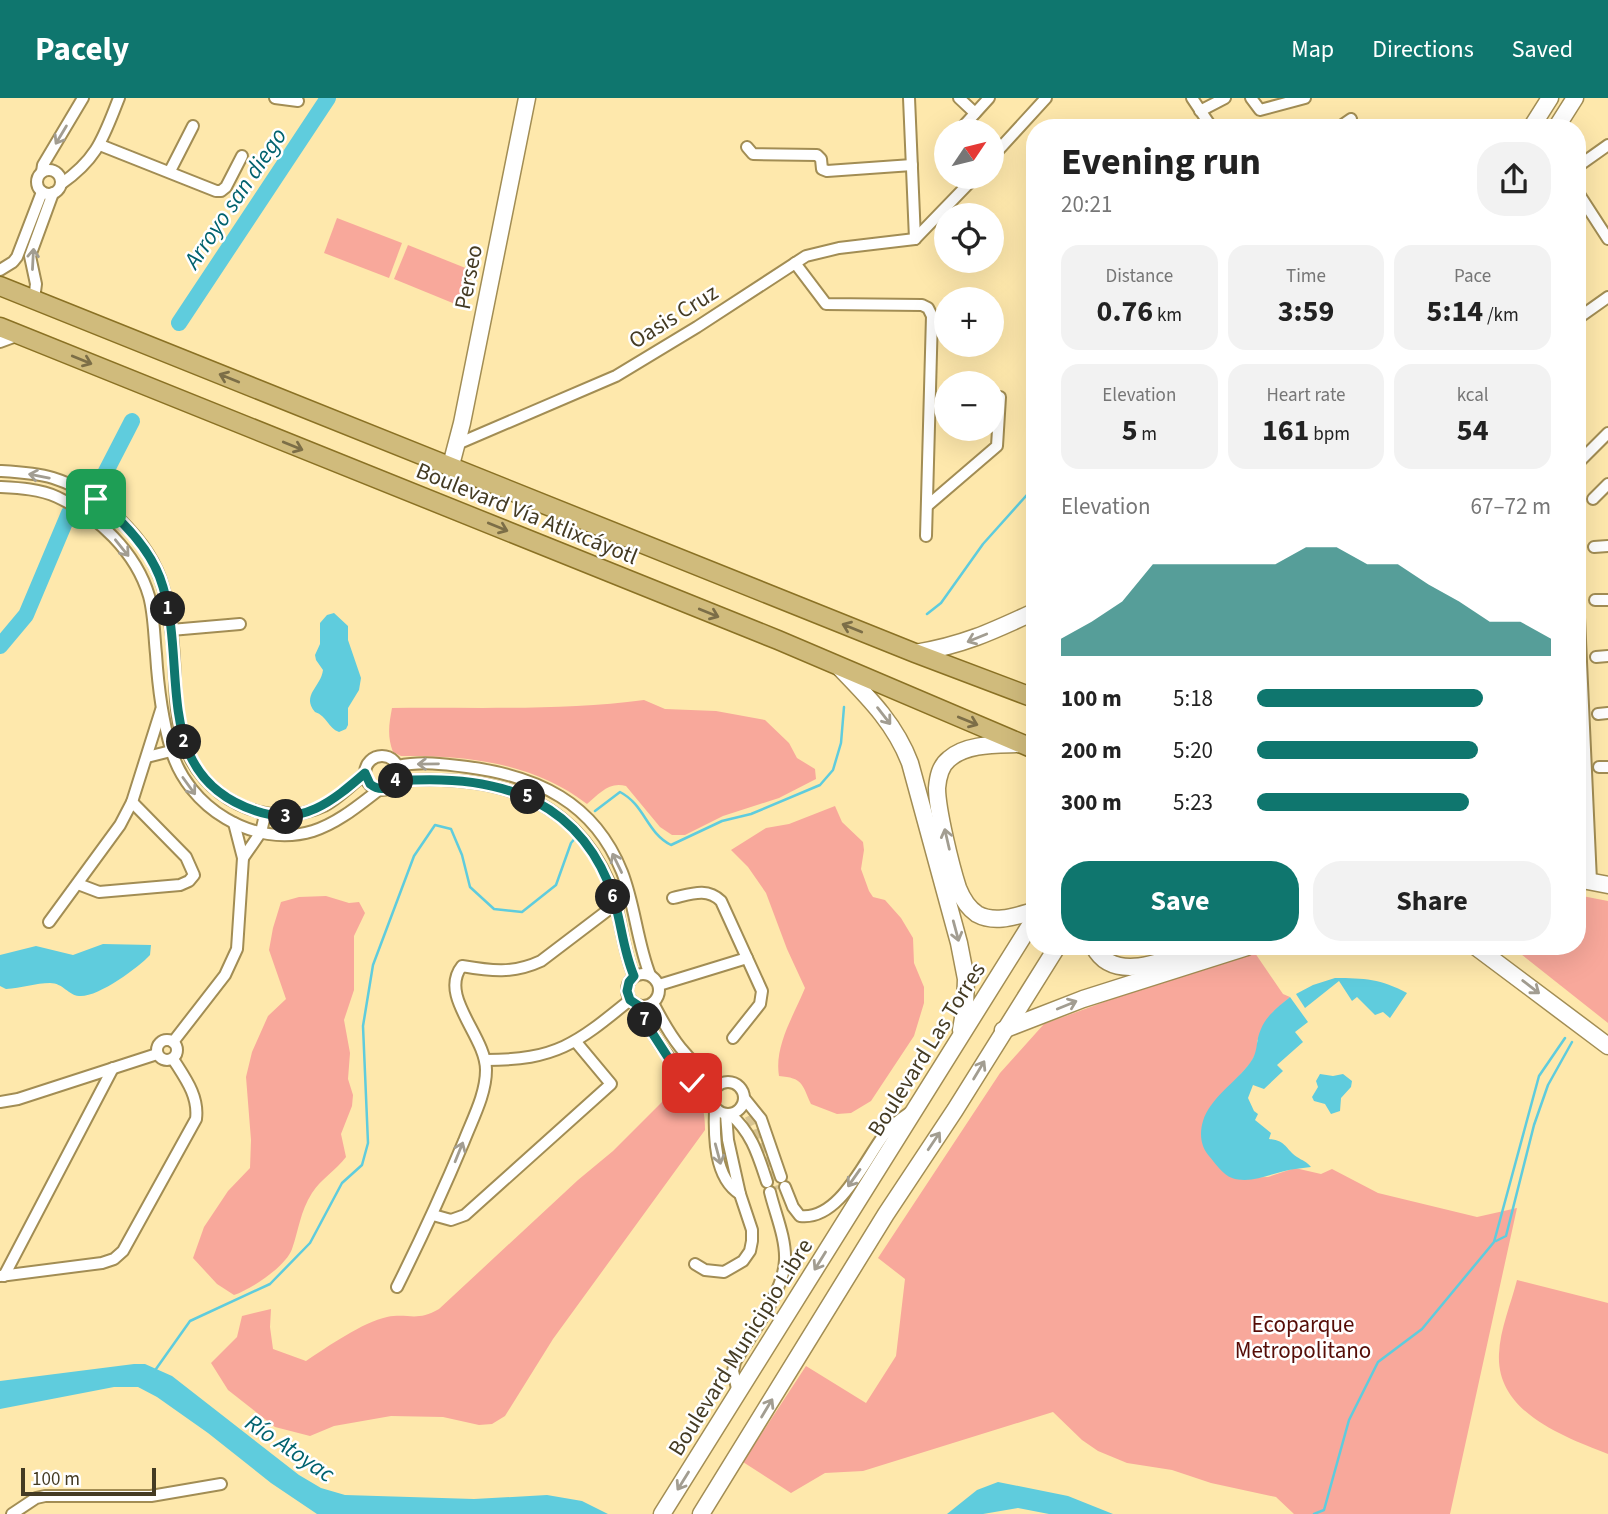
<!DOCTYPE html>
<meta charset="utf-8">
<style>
:root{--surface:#fff;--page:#f2f2f2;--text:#222;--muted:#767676;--accent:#0f766e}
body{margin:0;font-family:"Source Sans 3",sans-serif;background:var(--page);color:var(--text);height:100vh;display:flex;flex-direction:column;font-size:26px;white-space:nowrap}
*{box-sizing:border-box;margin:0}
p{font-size:23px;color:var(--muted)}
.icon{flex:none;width:38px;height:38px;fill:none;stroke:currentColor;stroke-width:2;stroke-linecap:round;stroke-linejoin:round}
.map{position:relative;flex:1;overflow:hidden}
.details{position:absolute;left:1026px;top:21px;width:560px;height:836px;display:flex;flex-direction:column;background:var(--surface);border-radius:28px;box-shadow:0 7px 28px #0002}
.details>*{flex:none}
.needle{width:46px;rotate:55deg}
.fabs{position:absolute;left:934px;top:21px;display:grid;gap:14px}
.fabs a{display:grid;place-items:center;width:70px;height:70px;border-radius:50%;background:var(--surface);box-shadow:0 7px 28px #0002;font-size:35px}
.scale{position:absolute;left:21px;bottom:18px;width:135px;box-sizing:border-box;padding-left:7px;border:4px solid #443b23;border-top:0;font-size:19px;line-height:24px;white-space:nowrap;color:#443b23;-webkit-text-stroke:5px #fff;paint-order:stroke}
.pin{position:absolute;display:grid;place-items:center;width:60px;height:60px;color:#fff;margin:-30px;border-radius:14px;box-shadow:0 4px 10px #0006}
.km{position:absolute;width:35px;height:35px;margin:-18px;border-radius:50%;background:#222;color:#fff;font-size:19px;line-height:35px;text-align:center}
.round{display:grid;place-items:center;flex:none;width:74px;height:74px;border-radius:28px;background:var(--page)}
.summary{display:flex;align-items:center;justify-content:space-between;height:119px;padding:0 35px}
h1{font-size:38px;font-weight:700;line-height:52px}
.stats{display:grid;grid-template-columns:repeat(3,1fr);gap:10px;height:119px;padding:7px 35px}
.stats div{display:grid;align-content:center;border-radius:18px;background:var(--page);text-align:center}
.stats b{font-size:30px;font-weight:700}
.stats small{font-size:19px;font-weight:400}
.stats p{font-size:19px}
.chart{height:196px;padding:14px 35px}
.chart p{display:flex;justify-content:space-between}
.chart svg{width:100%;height:126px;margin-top:7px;fill:var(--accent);opacity:.7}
.primary-button{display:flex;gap:14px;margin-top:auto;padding:14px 35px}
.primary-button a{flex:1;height:80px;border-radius:28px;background:var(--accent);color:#fff;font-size:28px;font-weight:700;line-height:80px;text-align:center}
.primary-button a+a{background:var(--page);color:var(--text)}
ul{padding:0 35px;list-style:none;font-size:23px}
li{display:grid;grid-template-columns:112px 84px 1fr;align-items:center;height:52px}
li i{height:18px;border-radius:9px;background:var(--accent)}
header{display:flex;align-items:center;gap:42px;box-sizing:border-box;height:98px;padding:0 35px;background:var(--accent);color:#fff}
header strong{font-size:33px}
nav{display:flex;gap:38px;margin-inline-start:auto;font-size:24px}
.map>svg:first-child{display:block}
.green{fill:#f8a89b}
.water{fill:#5fccdd}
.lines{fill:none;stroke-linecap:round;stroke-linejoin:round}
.stream{stroke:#5fccdd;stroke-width:2.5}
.river{stroke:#5fccdd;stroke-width:16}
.street-tunnel{stroke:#d9c591;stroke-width:10;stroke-dasharray:10 5;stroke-linecap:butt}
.street-casing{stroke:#a28d54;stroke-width:14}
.secondary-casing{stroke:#a28d54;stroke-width:19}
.primary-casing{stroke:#8a7124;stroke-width:21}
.street{stroke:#fff;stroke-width:10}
.secondary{stroke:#fff;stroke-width:16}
.primary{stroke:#d0bb7c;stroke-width:18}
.oneway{stroke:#a29d91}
.oneway2{stroke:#7c6e47}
.route-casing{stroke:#fff;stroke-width:14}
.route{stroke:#0f766e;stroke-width:9}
.labels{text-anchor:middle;stroke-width:5;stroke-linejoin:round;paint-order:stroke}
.street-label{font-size:23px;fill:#443b23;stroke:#fff}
.park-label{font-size:23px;fill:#560d07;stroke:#fff}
.water-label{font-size:24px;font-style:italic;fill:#00626e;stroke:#fff}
</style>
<header>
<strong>Pacely</strong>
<nav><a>Map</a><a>Directions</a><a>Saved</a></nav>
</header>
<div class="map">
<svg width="1608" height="1416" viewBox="0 0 1608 1416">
<rect width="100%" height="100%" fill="#fee8ac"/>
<g class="green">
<polygon points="337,120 402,145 389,180 324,155"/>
<polygon points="408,147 473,173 460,208 394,181"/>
<path d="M 644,602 L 665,611 L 716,613 L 765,622 L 789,645 L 797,660 L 815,671 L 816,681 L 779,700 L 723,718 L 685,737 L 672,737 L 660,729 L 626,688 C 609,683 599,696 587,706 C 534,665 466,657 401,658 L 393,654 C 387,638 389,626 392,610 C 474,609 562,613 644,602 Z"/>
<path d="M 835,708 L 842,724 L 863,744 L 864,752 L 861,771 L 869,793 L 873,799 L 885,802 L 901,820 L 913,840 L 914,865 L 924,889 L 924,905 L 914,938 L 871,1003 L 851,1015 L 837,1016 L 811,1006 C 802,986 803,980 779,978 C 774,948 794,917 805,890 L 787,851 L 766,795 L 748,769 L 731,752 L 766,730 L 789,726 Z"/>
<polygon points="1577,797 1608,803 1608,925 1512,849 1577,849"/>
<path d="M 326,798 L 349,805 L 359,804 L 365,815 L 354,838 L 354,892 L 344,922 L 350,955 L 348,981 L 353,997 L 352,1008 L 341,1036 L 346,1059 C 336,1072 321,1081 312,1095 C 300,1114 299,1131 292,1151 C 286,1168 252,1191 234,1197 L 217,1186 L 193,1160 L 204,1129 L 228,1093 L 250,1070 L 251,1042 L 246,979 L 252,954 L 268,918 L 286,901 L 269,852 L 273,830 L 281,804 L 299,799 Z"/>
<polygon points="1255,855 1283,896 1290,899 1273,914 1257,943 1258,951 1250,966 1211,1008 1232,1080 1268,1079 1295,1070 1321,1076 1332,1071 1378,1095 1477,1119 1517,1110 1450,1416 1294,1416 1276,1399 1211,1385 1172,1372 1127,1365 1098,1353 1082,1342 1053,1314 863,1373 825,1375 791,1395 743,1364 806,1268 866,1305 896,1258 905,1181 878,1160 1000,975 1044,926 1115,900"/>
<path d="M 674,992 C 700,996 705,1006 705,1032 L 553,1241 L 505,1318 L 492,1326 L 479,1327 L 443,1319 L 391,1318 L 334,1328 L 310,1338 L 275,1329 L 228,1292 L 211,1265 L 237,1239 L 242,1218 L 271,1211 L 270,1229 L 273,1251 L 306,1263 C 327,1249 363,1224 387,1219 C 409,1215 417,1224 439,1211 L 578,1082 L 613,1053 Z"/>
<path d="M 1517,1182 L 1608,1205 L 1608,1356 C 1565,1339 1496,1315 1499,1256 C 1500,1231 1511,1206 1517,1182 Z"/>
</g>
<g class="water">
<path d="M 334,515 L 348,528 L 348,542 L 361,580 L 359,592 L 348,610 L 348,627 L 346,631 L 339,634 C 328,630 327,618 315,614 C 301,597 321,589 323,572 L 316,562 L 315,557 L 320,546 L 320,525 L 327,517 Z"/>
<path d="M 103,846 L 151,847 L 150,857 C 138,870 97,900 79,898 C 68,897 63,885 50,885 C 36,885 21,890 6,891 L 0,888 L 0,857 L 36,848 L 73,857 Z"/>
<path d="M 1335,880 C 1364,880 1381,881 1407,895 L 1390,920 L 1383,914 L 1375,917 L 1357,899 L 1352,903 L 1339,883 L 1305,910 L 1296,896 L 1313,887 Z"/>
<path d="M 1290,899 L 1308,924 L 1295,934 L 1303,944 L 1277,967 L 1283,973 L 1264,991 L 1253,987 L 1248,1000 L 1254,1013 L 1258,1016 L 1255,1022 L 1271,1035 L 1269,1041 C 1287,1043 1285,1051 1297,1059 C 1303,1063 1306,1063 1311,1069 C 1305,1070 1301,1070 1295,1071 C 1275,1073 1253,1087 1232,1080 C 1223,1077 1215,1065 1209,1058 C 1201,1049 1199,1036 1203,1023 C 1210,1000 1236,984 1250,965 C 1259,953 1255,944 1261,931 C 1266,918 1279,908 1290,899 Z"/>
<polygon points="1320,976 1333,978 1343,976 1352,983 1351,989 1341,1000 1340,1013 1331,1016 1325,1006 1314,1003 1312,999 1318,989 1316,983"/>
<polygon points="134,1266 145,1266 172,1278 299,1377 321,1390 345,1397 474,1401 547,1397 582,1403 608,1416 317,1416 271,1385 208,1335 157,1299 138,1289 114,1289 0,1311 0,1283"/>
<polygon points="998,1384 1068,1398 1113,1416 1049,1416 1018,1410 983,1416 947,1416 977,1392"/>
</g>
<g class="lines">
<g class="stream">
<polyline points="927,516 941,505 983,446 1034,389"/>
<path d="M 595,713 L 620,694 C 645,707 646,734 671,747 L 722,723 L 751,716 L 820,687 L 833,672 L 841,645 L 844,609"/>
<polyline points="1496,1143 1506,1138 1534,1027 1548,987 1572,944"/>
<polyline points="156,1271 190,1223 270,1186 310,1145 342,1085 362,1067 368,1045 363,928 373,867 414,758 435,727 451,731 462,757 470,789 494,811 522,814 556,787 571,745 577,738"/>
<polyline points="1314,1416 1324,1412 1349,1322 1378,1264 1422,1231 1494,1144 1539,978 1565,940"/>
</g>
<g class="river">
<polyline points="179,225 328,0"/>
<polyline points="98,389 132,323"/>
<polyline points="0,548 26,517 69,415"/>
</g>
<polyline class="street-tunnel" points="743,1004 754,1027 775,1092"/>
<defs>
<g id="street">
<polyline points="275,0 298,3"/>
<polyline points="909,0 915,141"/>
<polyline points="959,0 975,15"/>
<polyline points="1192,0 1212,30"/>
<polyline points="1251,0 1260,12 1305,0"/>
<polyline points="1200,13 1225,0"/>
<polyline points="1338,30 1351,21"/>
<polyline points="959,33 989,0"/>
<polyline points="100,47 216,93 221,93 226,89 242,58"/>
<polyline points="747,49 753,56 817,57 821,61 822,71 827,73 912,67"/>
<polyline points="992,59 1046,0"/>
<polyline points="1577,69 1608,47"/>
<circle cx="49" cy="84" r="12"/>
<polyline points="170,73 193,28"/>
<polyline points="42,74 43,67 83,0"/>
<path d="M 61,86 C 98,60 103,40 119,0"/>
<polyline points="1577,93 1608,141"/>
<polyline points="915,141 975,79"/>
<polyline points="795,165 826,206 922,207 928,210 932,218 926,438"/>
<polyline points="0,172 13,164 17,159 42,94"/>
<polyline points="34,201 36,186 30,158 53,95"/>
<polyline points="1577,221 1608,199"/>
<polyline points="0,244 19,237"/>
<polyline points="455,347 616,278 697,229 806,158 839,150 915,141"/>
<polyline points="1577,366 1608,335"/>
<path d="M 0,373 C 17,374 36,375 53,380 C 99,394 150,442 163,489 C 167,502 169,517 171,531 C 177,567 172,606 183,642 C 200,700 268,734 324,708 C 339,700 352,687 365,675"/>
<path d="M 0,389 C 19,390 40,391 57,399 C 98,418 136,454 149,498 C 154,516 154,537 156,556 C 158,588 162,620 171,651 C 187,709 254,751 313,733 C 338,725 359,707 380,691"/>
<polyline points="1593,401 1608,386"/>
<polyline points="927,408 997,348 1000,299"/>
<polyline points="1594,449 1608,448"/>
<polyline points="1577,476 1591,783"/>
<polyline points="1595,502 1608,502"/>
<polyline points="171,532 240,526"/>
<polyline points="1596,559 1608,558"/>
<polyline points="1598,616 1608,615"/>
<circle cx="382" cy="675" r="17"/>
<polyline points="147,659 171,653"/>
<path d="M 398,668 C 421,663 444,666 467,669 C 537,678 594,704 622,774 C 635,807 637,844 650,877"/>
<polyline points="1599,669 1608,669"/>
<path d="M 397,683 C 486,676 570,694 609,784 C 621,814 621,848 634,878"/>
<polyline points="243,760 261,734 265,717"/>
<polyline points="78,786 99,794 180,787 189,783 194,777 186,759 132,704"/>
<path d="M 673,800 C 691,796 707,789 721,803 L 762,893 L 760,906 L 733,940"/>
<polyline points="49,824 120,727 132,704 161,612"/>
<circle cx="643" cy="892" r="16"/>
<polyline points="659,887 747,860"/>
<path d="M 653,905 C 672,942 685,960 719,986"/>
<path d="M 639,908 C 658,950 676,972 711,1001"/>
<circle cx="167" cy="952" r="10"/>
<polyline points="173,944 225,877 237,851 243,760 234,725"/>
<path d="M 486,962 C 557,962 577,945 630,902"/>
<circle cx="728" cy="1000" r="16"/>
<polyline points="744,1000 761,1021 781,1079"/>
<polyline points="0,1004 18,1001 157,956"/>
<path d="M 715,1010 C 714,1038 714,1080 740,1096"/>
<path d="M 730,1016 C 752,1035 758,1057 767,1084"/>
<path d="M 785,1089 L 793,1109 L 800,1118 C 839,1123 864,1063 884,1037 C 891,1028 900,1021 909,1015"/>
<polyline points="433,1117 451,1122 465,1117 611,986 576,944"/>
<polyline points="695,1166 705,1172 724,1174 743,1163 750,1153 752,1143 752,1132 740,1096 728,1042 726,1016"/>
<path d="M 0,1178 L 102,1165 L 114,1161 L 123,1153 L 196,1021 C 199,998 185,980 173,961"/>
<polyline points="4,1178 113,970"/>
<path d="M 397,1189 C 421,1141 443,1093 464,1043 C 473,1020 486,996 486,972 C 486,938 438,898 462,868 C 491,873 513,876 541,863 L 616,806"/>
<path d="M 738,1295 L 733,1273 L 735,1264 C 751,1236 784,1194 785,1162 C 786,1140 775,1115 770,1094"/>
<polyline points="12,1416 36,1400 45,1398 151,1398 221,1386"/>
</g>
<g id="secondary">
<polyline points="1531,30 1550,0"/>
<polyline points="1556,30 1575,0"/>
<polyline points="451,367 462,325 527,0"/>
<path d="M 915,555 C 963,547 991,534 1034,514"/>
<path d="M 838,568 C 867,598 895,625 910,665 L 959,845 L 966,881 L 965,908 L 961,932"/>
<path d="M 1021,646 C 998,647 967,645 949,661 C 940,668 938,679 937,690 C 937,712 951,768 958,790 C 962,800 968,810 977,816 C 995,826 1016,818 1034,813"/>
<polyline points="1577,781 1608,787"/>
<path d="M 1094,849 C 1115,889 1174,858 1207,849"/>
<polyline points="1476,849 1608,948"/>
<polyline points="1003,932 1083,901 1247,849"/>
<polyline points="662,1416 1034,821"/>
<polyline points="701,1416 886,1116 955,1012 1057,849"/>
</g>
<g id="primary">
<polyline points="0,188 915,555 1034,600"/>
<polyline points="0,229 778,542 1034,651"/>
</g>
</defs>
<use href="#street" class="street-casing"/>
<use href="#secondary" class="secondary-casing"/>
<use href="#primary" class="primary-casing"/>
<use href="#street" class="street"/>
<use href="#secondary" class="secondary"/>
<use href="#primary" class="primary"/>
</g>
<defs><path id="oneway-shaft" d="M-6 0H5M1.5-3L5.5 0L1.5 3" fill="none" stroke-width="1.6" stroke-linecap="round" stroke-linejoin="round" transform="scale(1.75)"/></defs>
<g class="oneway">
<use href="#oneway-shaft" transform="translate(61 37) rotate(121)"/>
<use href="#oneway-shaft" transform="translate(33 161) rotate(-87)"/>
<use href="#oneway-shaft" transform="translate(39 378) rotate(-169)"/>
<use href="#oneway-shaft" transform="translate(122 450) rotate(51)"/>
<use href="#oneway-shaft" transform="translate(977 540) rotate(158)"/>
<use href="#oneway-shaft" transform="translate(884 618) rotate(52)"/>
<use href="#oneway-shaft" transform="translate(428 666) rotate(179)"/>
<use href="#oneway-shaft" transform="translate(189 688) rotate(54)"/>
<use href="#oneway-shaft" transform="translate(947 741) rotate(-103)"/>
<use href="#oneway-shaft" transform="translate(617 765) rotate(-116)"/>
<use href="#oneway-shaft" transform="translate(956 833) rotate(75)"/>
<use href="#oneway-shaft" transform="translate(1531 889) rotate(38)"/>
<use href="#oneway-shaft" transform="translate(1067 907) rotate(-22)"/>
<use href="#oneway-shaft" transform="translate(979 972) rotate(-59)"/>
<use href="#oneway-shaft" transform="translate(934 1043) rotate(-56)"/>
<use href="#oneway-shaft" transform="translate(459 1054) rotate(-68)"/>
<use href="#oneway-shaft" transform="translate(718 1056) rotate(75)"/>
<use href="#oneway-shaft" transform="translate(854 1080) rotate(125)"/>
<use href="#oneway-shaft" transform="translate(820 1163) rotate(122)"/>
<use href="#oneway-shaft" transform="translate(767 1310) rotate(-59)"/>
<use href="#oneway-shaft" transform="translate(683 1383) rotate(122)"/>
</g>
<g class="oneway2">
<use href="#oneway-shaft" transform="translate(82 262) rotate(22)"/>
<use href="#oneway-shaft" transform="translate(229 280) rotate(-158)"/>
<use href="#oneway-shaft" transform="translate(293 348) rotate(22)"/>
<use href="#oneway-shaft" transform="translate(498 429) rotate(22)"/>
<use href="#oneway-shaft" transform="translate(709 515) rotate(22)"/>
<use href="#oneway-shaft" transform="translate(852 530) rotate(-158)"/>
<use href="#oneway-shaft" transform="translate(968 623) rotate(22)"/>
</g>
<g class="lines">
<defs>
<path id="route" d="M 96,401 C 123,423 153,453 163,489 C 188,572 150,678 256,713 C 302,729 333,703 365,675 L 370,686 C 379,693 389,692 397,683 C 486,676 570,694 608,784 C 621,814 621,848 634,878 L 629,884 L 627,893 L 630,902 L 639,908 L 651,933 L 671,964 L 692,985"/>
</defs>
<use href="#route" class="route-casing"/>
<use href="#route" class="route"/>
</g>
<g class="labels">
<g class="street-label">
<text transform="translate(468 179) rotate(-79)" y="8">Perseo</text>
<text transform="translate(673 218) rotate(-32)" y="8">Oasis Cruz</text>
<text transform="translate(527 415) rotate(22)" y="8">Boulevard Vía Atlixcáyotl</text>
<text transform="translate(926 951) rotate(-58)" y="8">Boulevard Las Torres</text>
<text transform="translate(740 1249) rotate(-58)" y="8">Boulevard Municipio Libre</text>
</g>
<g class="park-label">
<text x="1303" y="1234">Ecoparque<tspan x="1303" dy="26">Metropolitano</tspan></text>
</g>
<g class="water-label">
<text transform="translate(235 100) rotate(-56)" y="8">Arroyo san diego</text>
<text transform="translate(290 1350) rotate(34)" y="8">Río Atoyac</text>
</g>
</g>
</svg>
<div class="fabs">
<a><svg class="needle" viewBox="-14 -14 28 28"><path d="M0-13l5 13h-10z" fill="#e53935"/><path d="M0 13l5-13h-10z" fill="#767676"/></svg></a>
<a><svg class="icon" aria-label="locate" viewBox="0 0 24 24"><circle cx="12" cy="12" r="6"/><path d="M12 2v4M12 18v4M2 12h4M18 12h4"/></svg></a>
<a>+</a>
<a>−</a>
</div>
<div class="scale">100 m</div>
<div class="pin" style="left:96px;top:401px;background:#1e9e55"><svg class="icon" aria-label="arrive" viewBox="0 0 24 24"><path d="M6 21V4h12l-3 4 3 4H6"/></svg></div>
<div class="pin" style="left:692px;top:985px;background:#d93025"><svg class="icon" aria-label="check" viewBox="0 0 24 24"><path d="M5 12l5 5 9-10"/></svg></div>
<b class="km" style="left:168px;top:511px">1</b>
<b class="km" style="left:184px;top:644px">2</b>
<b class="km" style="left:286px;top:719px">3</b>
<b class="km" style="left:396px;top:683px">4</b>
<b class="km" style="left:528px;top:699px">5</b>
<b class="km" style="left:613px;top:799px">6</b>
<b class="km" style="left:645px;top:922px">7</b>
<section class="details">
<div class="summary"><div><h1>Evening run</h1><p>20:21</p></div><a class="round"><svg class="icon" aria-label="share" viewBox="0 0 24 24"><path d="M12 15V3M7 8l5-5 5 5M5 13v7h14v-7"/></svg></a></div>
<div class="stats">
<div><p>Distance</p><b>0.76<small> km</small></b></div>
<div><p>Time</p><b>3:59</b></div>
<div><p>Pace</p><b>5:14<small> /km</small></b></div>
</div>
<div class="stats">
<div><p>Elevation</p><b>5<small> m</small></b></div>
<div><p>Heart rate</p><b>161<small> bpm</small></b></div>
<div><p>kcal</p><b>54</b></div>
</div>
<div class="chart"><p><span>Elevation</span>67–72 m</p>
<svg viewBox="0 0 160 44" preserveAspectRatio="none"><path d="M0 44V38L10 32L20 25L30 12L40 12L50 12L60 12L70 12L80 6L90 6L100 12L110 12L120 19L130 25L140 32L150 32L160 38V44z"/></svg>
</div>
<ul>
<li><b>100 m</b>5:18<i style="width:77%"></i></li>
<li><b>200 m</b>5:20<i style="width:75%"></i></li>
<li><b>300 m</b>5:23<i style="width:72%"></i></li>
</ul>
<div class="primary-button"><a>Save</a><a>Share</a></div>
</section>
</div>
